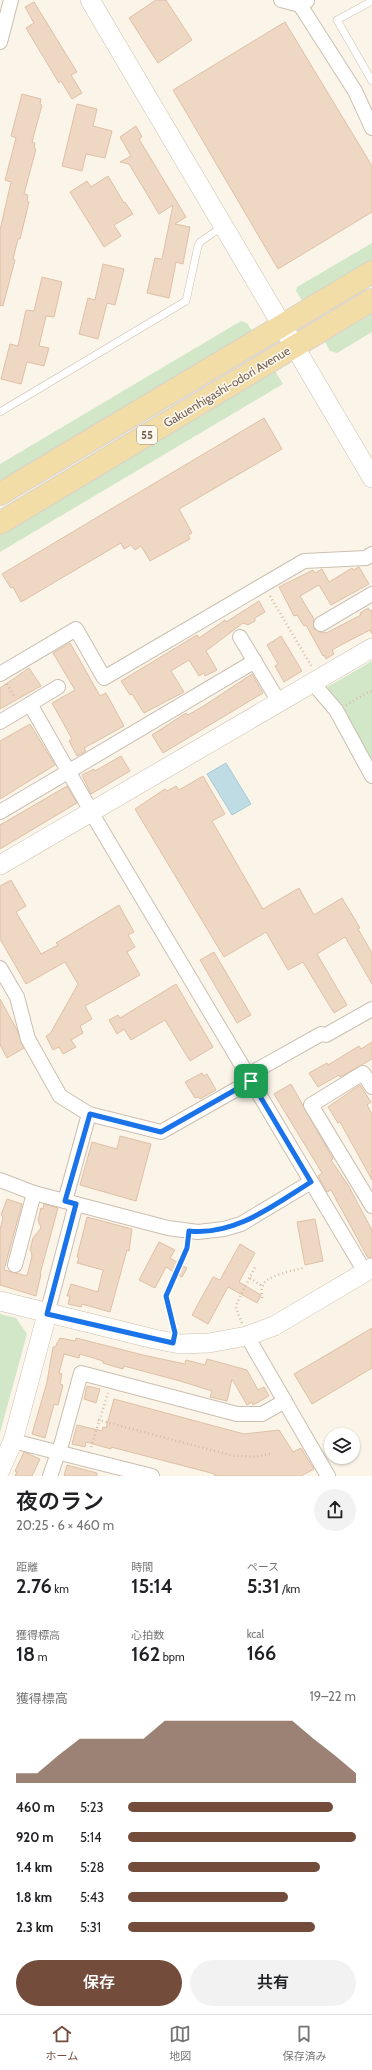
<!DOCTYPE html>
<html lang="ja">
<meta charset="utf-8">
<style>
:root{--surface:#fff;--page:#f2f2f2;--text:#202124;--muted:#757577;--line:#e0e0e0;--accent:#734c3c}
body{margin:0;font-family:Cabin,"Noto Sans JP",sans-serif;background:var(--page);color:var(--text);height:100vh;display:flex;flex-direction:column;font-size:15px;white-space:nowrap}
*{box-sizing:border-box;margin:0}
p{font-size:13px;color:var(--muted)}
.icon{flex:none;width:22px;height:22px;fill:none;stroke:currentColor;stroke-width:2;stroke-linecap:round;stroke-linejoin:round}
.map{position:relative;height:1476px;overflow:hidden}
.details{display:flex;flex-direction:column;background:var(--surface);flex:1}
.details>*{flex:none}
.tools{position:absolute;left:324px;top:1428px;display:grid;gap:8px}
.tools a{display:grid;place-items:center;width:36px;height:36px;border-radius:50%;background:var(--surface);box-shadow:0 1px 3px #0004;font-size:20px}
.pin{position:absolute;display:grid;place-items:center;width:34px;height:34px;color:#fff;margin:-17px;border-radius:8px;box-shadow:0 2px 6px #0006}
.round{display:grid;place-items:center;flex:none;width:42px;height:42px;border-radius:21px;background:var(--page)}
.headline{display:flex;align-items:center;justify-content:space-between;height:68px;padding:0 16px}
h1{font-size:22px;font-weight:600;line-height:30px}
.metrics{display:grid;grid-template-columns:repeat(3,1fr);gap:6px;height:68px;padding:4px 16px}
.metrics div{display:grid;align-content:center}
.metrics b{font-size:20px;font-weight:600}
.metrics small{font-size:11px;font-weight:400}
.metrics p{font-size:11px}
.chart{height:112px;padding:8px 16px}
.chart p{display:flex;justify-content:space-between}
.chart svg{width:100%;height:72px;margin-top:4px;fill:var(--accent);opacity:.7}
.primary-button{display:flex;gap:8px;margin-top:auto;padding:8px 16px}
.primary-button a{flex:1;height:46px;border-radius:24px;background:var(--accent);color:#fff;font-size:16px;font-weight:600;line-height:46px;text-align:center}
.primary-button a+a{background:var(--page);color:var(--text)}
ul{padding:0 16px;list-style:none;font-size:13px}
li{display:grid;grid-template-columns:64px 48px 1fr;align-items:center;height:30px}
li i{height:10px;border-radius:5px;background:var(--accent)}
.tab-bar{display:flex;justify-content:space-around;align-items:center;height:56px;border-top:1px solid var(--line);background:var(--surface);font-size:11px;color:var(--muted)}
.tab-bar a{display:grid;justify-items:center;gap:2px}
.tab-bar .on{color:var(--accent)}
.map>svg:first-child{display:block}
.green{fill:#d2e7c8}
.water{fill:#bfdbe3;stroke:#a6c9d4}
.building{fill:#eed7c3;stroke:#dfc0a5}
.lines{fill:none;stroke-linecap:round;stroke-linejoin:round}
.lane-casing{stroke:#ccbeb0;stroke-width:8}
.street-casing{stroke:#ccbeb0;stroke-width:16}
.secondary-casing{stroke:#cebfad;stroke-width:20}
.primary-casing{stroke:#d8d2ce;stroke-width:24}
.path{stroke:#d3bba6;stroke-width:2.5;stroke-dasharray:1 3;stroke-linecap:butt}
.lane{stroke:#fff;stroke-width:7}
.street{stroke:#fff;stroke-width:14}
.secondary{stroke:#fff;stroke-width:19}
.primary{stroke:#f3dda7;stroke-width:22}
.route-casing{stroke:#fff;stroke-width:8}
.route{stroke:#1a73e8;stroke-width:5}
.labels{text-anchor:middle;stroke-width:3;stroke-linejoin:round;paint-order:stroke}
.shield{fill:#fef9ef;stroke:#9d8c7f;stroke-width:1}
.shield-label{font-size:11px;font-weight:bold;fill:#735e4f}
.street-label{font-size:12px;fill:#735e4f;stroke:#fef9ef}
</style>
<div class="map">
<svg width="372" height="1476" viewBox="0 0 372 1476">
<rect width="100%" height="100%" fill="#fbf5e9"/>
<g class="green">
<polygon points="372,243 372,261 303,302 296,291 297,287"/>
<polygon points="372,314 372,332 337,353 330,351 325,342"/>
<polygon points="241,321 247,323 253,332 0,482 0,464"/>
<polygon points="275,371 283,384 0,552 0,533"/>
<polygon points="372,661 372,768 324,689"/>
<polygon points="0,1314 16,1318 27,1334 0,1433"/>
</g>
<polygon class="water" points="226,763 251,804 232,815 207,774"/>
<g class="building">
<polygon points="156,0 166,0 192,40 158,63 129,18"/>
<polygon points="34,2 77,72 71,75 82,93 72,99 61,81 59,83 26,28 34,23 25,7"/>
<polygon points="285,22 372,166 372,212 278,269 173,90"/>
<polygon points="22,94 41,99 40,104 42,105 32,142 35,143 34,148 36,149 24,194 28,195 27,201 29,202 20,239 18,239 13,259 15,260 3,306 0,305 0,230 11,182 5,180 16,138 11,136"/>
<polygon points="77,104 97,109 93,126 112,131 105,158 86,154 82,171 62,166"/>
<polygon points="136,126 142,137 139,139 186,217 175,224 190,227 183,264 176,262 169,298 147,293 155,258 162,259 173,205 159,214 129,164 120,162 131,156 120,137"/>
<polygon points="108,176 124,203 125,202 133,214 114,225 121,236 104,247 70,192 87,181 91,187"/>
<polygon points="103,264 124,269 115,305 107,303 98,339 79,334 88,298 95,300"/>
<polygon points="42,277 62,282 54,317 46,316 39,346 49,348 44,366 27,362 21,384 1,379 10,344 18,346 26,310 34,311"/>
<polygon points="264,418 282,449 179,509 192,533 188,535 190,539 150,561 141,546 135,550 131,545 124,549 121,543 21,602 13,587 11,588 2,574"/>
<polygon points="359,567 369,584 331,605 319,585 300,596 314,619 314,629 322,633 325,632 326,633 361,615 360,613 368,608 370,611 372,610 372,634 370,630 341,645 332,650 334,654 326,659 324,655 323,656 306,625 304,626 297,615 294,616 279,587 313,570 315,573 322,569 329,582 352,568 353,570"/>
<polygon points="259,601 265,612 255,618 255,621 248,625 243,623 206,651 217,670 205,676 204,673 199,676 189,660 171,671 184,692 144,713 132,694 130,695 121,681 197,635 199,638 225,620 226,622"/>
<polygon points="281,636 302,671 284,682 275,666 278,664 267,645"/>
<polygon points="70,643 100,696 106,693 124,726 84,748 86,751 77,756 69,741 72,739 52,703 75,690 53,653"/>
<polygon points="29,668 41,686 0,709 0,688"/>
<polygon points="252,674 263,693 163,753 152,735 186,713 188,715 205,705"/>
<polygon points="30,724 55,765 0,799 0,741"/>
<polygon points="121,756 130,771 91,794 82,775 94,769 95,771"/>
<polygon points="203,776 225,814 212,821 263,909 299,888 314,915 342,898 360,928 358,929 372,953 372,984 345,937 317,954 347,1005 334,1013 303,962 288,970 266,932 224,957 135,809 165,789 167,791 176,786 179,790"/>
<polygon points="67,786 77,803 0,849 0,825"/>
<polygon points="11,880 26,906 16,912 41,954 58,945 56,943 119,905 134,932 128,935 135,947 127,952 140,975 85,1006 92,1019 80,1026 83,1033 71,1040 76,1047 63,1054 59,1047 53,1050 46,1036 50,1034 78,984 65,962 26,984 0,939 0,886"/>
<polygon points="214,952 251,1015 237,1023 200,960"/>
<polygon points="176,984 213,1047 190,1061 165,1020 131,1040 124,1029 117,1034 109,1020 118,1015 120,1018"/>
<polygon points="0,999 16,1028 24,1048 7,1058 0,1045"/>
<polygon points="372,1042 372,1059 340,1077 339,1075 318,1087 309,1073 327,1063 328,1065 359,1046 361,1049"/>
<polygon points="202,1073 204,1076 207,1074 216,1090 200,1099 198,1097 195,1098 185,1082"/>
<polygon points="291,1084 333,1159 331,1160 348,1185 372,1230 372,1257 368,1258 331,1190 327,1192 318,1176 322,1173 274,1094"/>
<polygon points="360,1085 371,1102 367,1105 372,1114 372,1180 340,1122 338,1123 328,1107"/>
<polygon points="120,1136 151,1144 136,1201 80,1185 92,1142 117,1149"/>
<polygon points="7,1199 22,1204 4,1270 27,1276 32,1256 31,1251 30,1250 33,1238 41,1228 38,1220 41,1208 43,1209 44,1204 58,1208 40,1274 41,1274 36,1296 0,1285 0,1230 3,1217 1,1215"/>
<polygon points="87,1217 132,1229 129,1251 127,1250 110,1312 82,1304 81,1307 68,1304 70,1296 67,1296 71,1284 98,1292 103,1270 77,1263 79,1258 77,1257"/>
<polygon points="315,1219 323,1261 305,1265 297,1222"/>
<polygon points="159,1242 175,1250 170,1258 187,1268 182,1277 166,1267 155,1288 139,1280"/>
<polygon points="240,1244 255,1253 239,1282 261,1295 257,1303 228,1287 208,1324 192,1315 213,1277 220,1280"/>
<polygon points="372,1328 372,1368 312,1404 294,1374"/>
<polygon points="60,1338 75,1341 76,1338 143,1355 185,1364 186,1360 205,1365 207,1359 247,1370 258,1390 264,1387 269,1396 253,1405 252,1402 247,1405 232,1379 227,1401 210,1397 212,1391 180,1381 124,1366 123,1369 103,1363 103,1361 80,1354 79,1358 64,1354 59,1373 62,1374 60,1384 63,1385 58,1405 54,1404 45,1438 32,1434 47,1382 53,1347 55,1347"/>
<polygon points="87,1386 100,1389 96,1403 84,1399"/>
<polygon points="114,1399 244,1434 279,1430 293,1452 301,1448 314,1469 301,1476 214,1476 215,1474 111,1447 111,1449 86,1442 85,1447 72,1444 77,1425 102,1431 103,1427 106,1428"/>
<polygon points="24,1452 40,1459 32,1476 15,1476 17,1472 15,1471"/>
<polygon points="67,1465 97,1473 97,1476 64,1476"/>
</g>
<g class="lines">
<defs>
<g id="lane">
<polyline points="372,1 337,20 372,81"/>
<polyline points="0,412 186,301 198,246 200,242 223,226"/>
</g>
<g id="street">
<polyline points="281,0 300,5 307,1"/>
<polyline points="300,5 355,91 372,128"/>
<polyline points="0,42 11,0"/>
<polyline points="321,624 372,594"/>
<polyline points="240,637 279,702"/>
<polyline points="0,674 76,629 104,678 304,561 366,558 372,554"/>
<polyline points="318,689 336,710 372,776"/>
<polyline points="30,704 58,687"/>
<polyline points="0,722 30,704 87,804"/>
<polyline points="0,812 255,661"/>
<polyline points="91,812 365,1272"/>
<polyline points="0,968 17,997 28,1039 60,1096 89,1114"/>
<polyline points="248,1075 321,1034 326,1035 372,1009"/>
<polyline points="372,1087 363,1073 311,1105 372,1206"/>
<polyline points="0,1180 34,1193 168,1228 198,1232 224,1229 241,1224 311,1182"/>
<polyline points="65,1201 89,1114 161,1132 251,1081"/>
<polyline points="15,1265 34,1193"/>
<polyline points="47,1314 76,1204"/>
<polyline points="247,1336 328,1476"/>
<polyline points="13,1441 152,1476"/>
<polyline points="50,1476 62,1442 81,1373 237,1414 262,1414 285,1401"/>
</g>
<g id="secondary">
<polyline points="90,0 372,478"/>
<polyline points="0,865 372,648"/>
<polyline points="0,1301 154,1339 180,1344 209,1343 247,1336 274,1326 372,1268"/>
<polyline points="0,1470 13,1441 47,1314"/>
</g>
<g id="primary">
<polyline points="0,494 372,272"/>
<polyline points="0,523 372,300"/>
</g>
</defs>
<use href="#lane" class="lane-casing"/>
<use href="#street" class="street-casing"/>
<use href="#secondary" class="secondary-casing"/>
<use href="#primary" class="primary-casing"/>
<g class="path">
<polyline points="270,596 312,667"/>
<polyline points="7,684 15,698"/>
<polyline points="346,705 370,691 372,692"/>
<polyline points="250,1278 262,1286"/>
<path d="M 262,1298 C 262,1294 261,1289 263,1285 C 266,1276 294,1270 303,1268"/>
<polyline points="242,1323 236,1308 237,1303 256,1265"/>
<polyline points="173,1327 166,1296 188,1244"/>
<polyline points="98,1420 230,1455 252,1457 270,1454"/>
<polyline points="91,1447 108,1393"/>
</g>
<use href="#lane" class="lane"/>
<use href="#street" class="street"/>
<use href="#secondary" class="secondary"/>
<use href="#primary" class="primary"/>
</g>
<g class="lines">
<defs>
<path id="route" d="M 251,1081 L 311,1182 C 274,1205 235,1236 189,1231 L 187,1248 L 166,1296 L 175,1333 L 173,1343 L 47,1314 L 76,1204 L 65,1201 L 90,1114 L 161,1132 Z"/>
</defs>
<use href="#route" class="route-casing"/>
<use href="#route" class="route"/>
</g>
<g class="labels">
<rect class="shield" x="137" y="426" width="20" height="18" rx="3"/>
<g class="shield-label">
<text x="147" y="439">55</text>
</g>
<g class="street-label">
<text transform="translate(227 387) rotate(-31)" y="4">Gakuenhigashi-odori Avenue</text>
</g>
</g>
</svg>
<div class="tools">
<a><svg class="icon" aria-label="layers" viewBox="0 0 24 24"><path d="M12 4l9 5-9 5-9-5zM3 14l9 5 9-5"/></svg></a>
</div>
<div class="pin" style="left:251px;top:1081px;background:#1e9e55"><svg class="icon" aria-label="arrive" viewBox="0 0 24 24"><path d="M6 21V4h12l-3 4 3 4H6"/></svg></div>
</div>
<section class="details">
<div class="headline"><div><h1>夜のラン</h1><p>20:25 · 6 × 460 m</p></div><a class="round"><svg class="icon" aria-label="share" viewBox="0 0 24 24"><path d="M12 15V3M7 8l5-5 5 5M5 13v7h14v-7"/></svg></a></div>
<div class="metrics">
<div><p>距離</p><b>2.76<small> km</small></b></div>
<div><p>時間</p><b>15:14</b></div>
<div><p>ペース</p><b>5:31<small> /km</small></b></div>
</div>
<div class="metrics">
<div><p>獲得標高</p><b>18<small> m</small></b></div>
<div><p>心拍数</p><b>162<small> bpm</small></b></div>
<div><p>kcal</p><b>166</b></div>
</div>
<div class="chart"><p><span>獲得標高</span>19–22 m</p>
<svg viewBox="0 0 160 44" preserveAspectRatio="none"><path d="M0 44V38L10 38L20 27L30 17L40 17L50 17L60 17L70 6L80 6L90 6L100 6L110 6L120 6L130 6L140 17L150 27L160 38V44z"/></svg>
</div>
<ul>
<li><b>460 m</b>5:23<i style="width:90%"></i></li>
<li><b>920 m</b>5:14<i style="width:100%"></i></li>
<li><b>1.4 km</b>5:28<i style="width:84%"></i></li>
<li><b>1.8 km</b>5:43<i style="width:70%"></i></li>
<li><b>2.3 km</b>5:31<i style="width:82%"></i></li>
</ul>
<div class="primary-button"><a>保存</a><a>共有</a></div>
</section>
<nav class="tab-bar">
<a class="on"><svg class="icon" aria-label="home" viewBox="0 0 24 24"><path d="M3 11l9-7 9 7M6 9v11h12V9"/></svg>ホーム</a>
<a><svg class="icon" aria-label="map" viewBox="0 0 24 24"><path d="M3 6l6-2 6 2 6-2v14l-6 2-6-2-6 2zM9 4v14M15 6v14"/></svg>地図</a>
<a><svg class="icon" aria-label="saved" viewBox="0 0 24 24"><path d="M7 4h10v16l-5-4-5 4z"/></svg>保存済み</a>
</nav>
